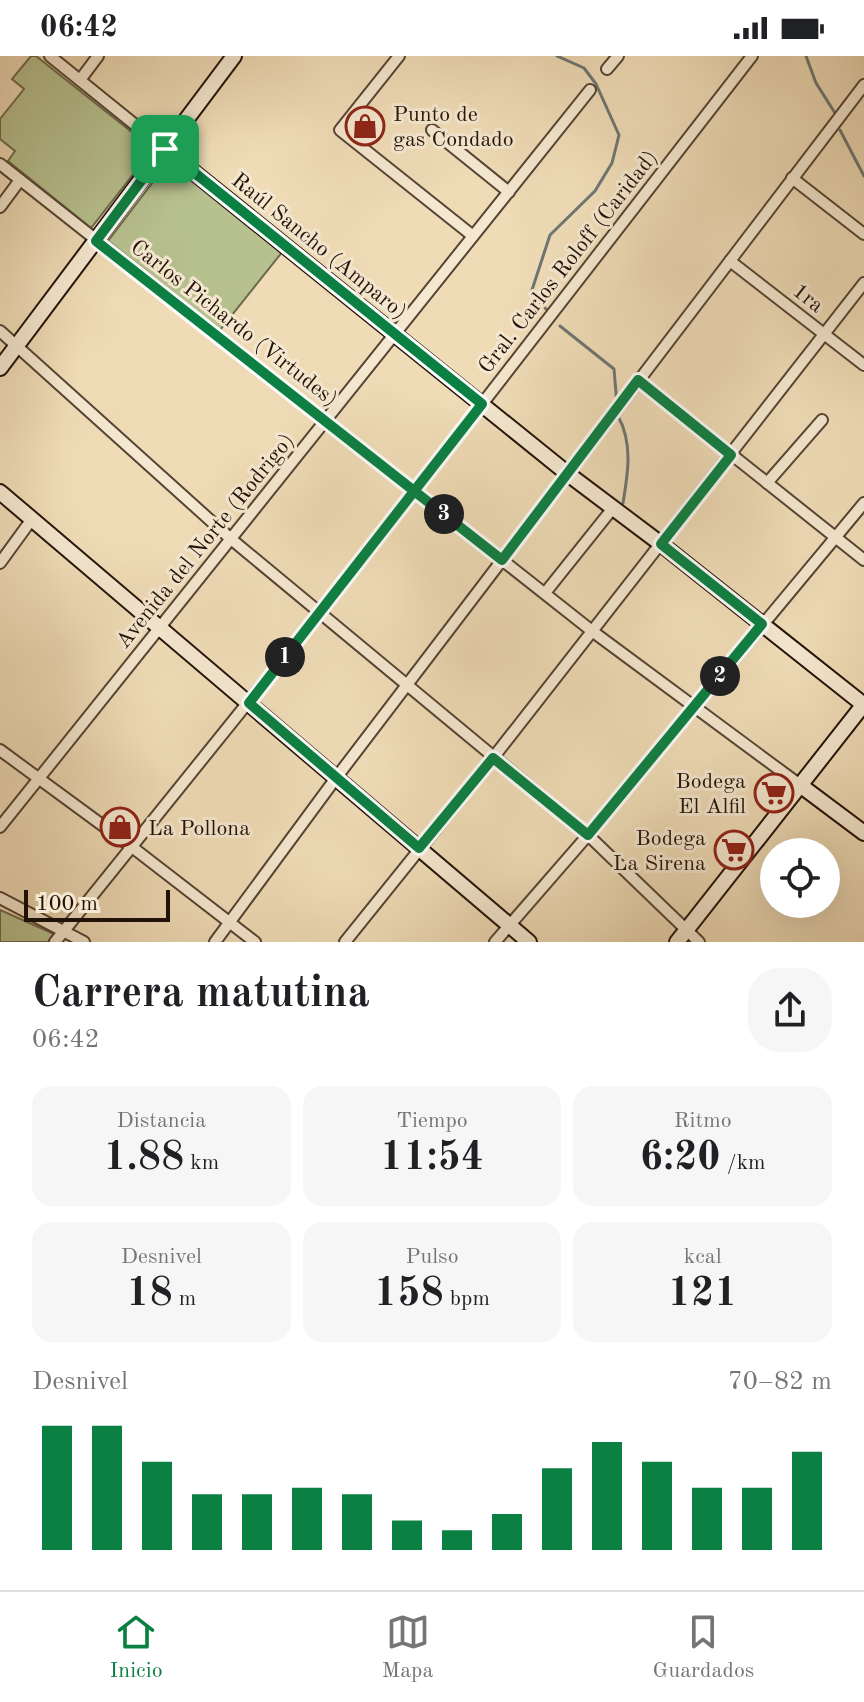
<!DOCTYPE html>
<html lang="es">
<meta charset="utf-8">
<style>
:root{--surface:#fff;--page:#f6f6f6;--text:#202124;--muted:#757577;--line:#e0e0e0;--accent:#0b8043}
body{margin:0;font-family:"Old Standard TT",serif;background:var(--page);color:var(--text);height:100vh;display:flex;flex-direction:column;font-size:30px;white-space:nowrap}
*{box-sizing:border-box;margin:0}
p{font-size:26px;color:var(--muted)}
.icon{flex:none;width:44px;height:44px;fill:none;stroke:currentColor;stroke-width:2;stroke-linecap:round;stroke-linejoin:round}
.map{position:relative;height:886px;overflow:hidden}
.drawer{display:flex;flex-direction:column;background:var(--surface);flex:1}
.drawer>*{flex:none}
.tools{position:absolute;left:760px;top:782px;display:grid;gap:16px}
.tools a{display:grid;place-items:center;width:80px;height:80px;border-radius:50%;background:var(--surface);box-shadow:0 8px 32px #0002;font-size:40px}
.scale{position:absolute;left:24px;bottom:20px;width:146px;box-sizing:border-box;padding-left:8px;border:4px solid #231208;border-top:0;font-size:22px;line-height:28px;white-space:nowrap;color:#231208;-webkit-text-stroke:6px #f5e8d0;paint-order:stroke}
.pin{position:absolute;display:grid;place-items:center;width:68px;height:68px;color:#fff;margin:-34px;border-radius:16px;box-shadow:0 4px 12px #0006}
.km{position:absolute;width:40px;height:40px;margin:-20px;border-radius:50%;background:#222;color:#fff;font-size:22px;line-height:40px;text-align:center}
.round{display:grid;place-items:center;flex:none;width:84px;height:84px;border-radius:32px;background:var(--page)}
.headline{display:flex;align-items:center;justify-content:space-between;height:136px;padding:0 32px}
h1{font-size:44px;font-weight:700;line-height:60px}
.metrics{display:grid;grid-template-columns:repeat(3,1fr);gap:12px;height:136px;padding:8px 32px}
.metrics div{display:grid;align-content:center;border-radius:20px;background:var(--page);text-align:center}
.metrics b{font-size:40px;font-weight:700}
.metrics small{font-size:22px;font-weight:400}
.metrics p{font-size:22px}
.chart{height:224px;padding:16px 32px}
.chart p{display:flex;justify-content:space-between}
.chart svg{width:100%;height:144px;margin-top:8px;stroke:var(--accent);stroke-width:6}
.status{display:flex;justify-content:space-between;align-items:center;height:56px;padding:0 40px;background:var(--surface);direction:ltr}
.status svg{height:22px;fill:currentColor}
.menu{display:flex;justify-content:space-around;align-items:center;height:112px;border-top:2px solid var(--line);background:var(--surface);font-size:22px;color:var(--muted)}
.menu a{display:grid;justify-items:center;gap:4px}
.menu .on{color:var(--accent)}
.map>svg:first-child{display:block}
.green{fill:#b7c08f;stroke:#6d694c;stroke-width:2}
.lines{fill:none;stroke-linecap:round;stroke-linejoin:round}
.stream{stroke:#6e7673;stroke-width:3}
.street-casing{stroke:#564434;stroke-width:14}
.secondary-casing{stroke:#231208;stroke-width:18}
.street{stroke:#f5e8d0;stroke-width:10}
.secondary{stroke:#f5e8d0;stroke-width:14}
.route-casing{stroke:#fff;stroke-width:16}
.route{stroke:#0b8043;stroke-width:10}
.labels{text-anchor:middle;stroke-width:6;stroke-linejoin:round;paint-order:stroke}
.poi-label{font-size:22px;fill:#231208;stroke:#f5e8d0;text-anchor:start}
.street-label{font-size:22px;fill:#231208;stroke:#f5e8d0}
</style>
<div class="status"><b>06:42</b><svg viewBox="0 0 49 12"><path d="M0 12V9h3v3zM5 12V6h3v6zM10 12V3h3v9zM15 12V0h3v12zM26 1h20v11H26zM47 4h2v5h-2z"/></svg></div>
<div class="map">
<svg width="864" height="886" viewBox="0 0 864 886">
<rect width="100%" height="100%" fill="#efdcb7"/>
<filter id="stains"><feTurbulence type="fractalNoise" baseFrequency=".0025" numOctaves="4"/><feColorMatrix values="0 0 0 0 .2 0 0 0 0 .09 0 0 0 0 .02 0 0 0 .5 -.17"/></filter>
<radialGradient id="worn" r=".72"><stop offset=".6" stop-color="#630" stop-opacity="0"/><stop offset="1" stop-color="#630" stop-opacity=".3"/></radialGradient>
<g class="green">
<polygon points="31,0 36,0 153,93 91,172 8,105 15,95 0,83 0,63 24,33 12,23"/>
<polygon points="169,105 283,195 220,274 108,185"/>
<polygon points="0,854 54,878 48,886 0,886"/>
</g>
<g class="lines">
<g class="stream">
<polyline points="806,0 816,27 835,57"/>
<polyline points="840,74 864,120"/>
<polyline points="546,253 531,237 550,179 595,135 612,107 619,79 596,28 584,12 557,0"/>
<polyline points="560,270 614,313 617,349"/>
<path d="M 618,360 C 633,387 628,417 623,447"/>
</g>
<defs>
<g id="street">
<polyline points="50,0 165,93"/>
<polyline points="399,0 340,74 473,180"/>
<polyline points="607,13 618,0"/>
<polyline points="80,24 98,0"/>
<polyline points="432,74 509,136"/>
<polyline points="0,108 592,575 800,729"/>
<polyline points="792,122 864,178"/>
<polyline points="0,151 20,124"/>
<polyline points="730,205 864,309"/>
<polyline points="0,275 231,483 588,779 699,886"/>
<polyline points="638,324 864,504"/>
<polyline points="767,427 822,364"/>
<polyline points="0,507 32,463"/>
<polyline points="545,537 613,452"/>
<polyline points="0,694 132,791 255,886"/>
<polyline points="0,771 590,34"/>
<polyline points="0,842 84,886"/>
<polyline points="55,886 320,557 752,0"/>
<polyline points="215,886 336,722 864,29"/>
<polyline points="345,886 493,702 864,227"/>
<polyline points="495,886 588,779 864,447"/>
</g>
<g id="secondary">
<polyline points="165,93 568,418 661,488 864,649"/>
<polyline points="0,312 234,0"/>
<polyline points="0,436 529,886"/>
<polyline points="800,729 864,777"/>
<polyline points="677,886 864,648"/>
</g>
</defs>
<use href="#street" class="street-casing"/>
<use href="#secondary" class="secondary-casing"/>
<use href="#street" class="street"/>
<use href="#secondary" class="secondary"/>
</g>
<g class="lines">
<defs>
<path id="route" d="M 165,93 L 482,348 L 249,647 L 419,792 L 493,702 L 588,779 L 762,568 L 661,488 L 731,399 L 638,324 L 502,504 C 366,398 231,291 96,185 L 165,93"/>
</defs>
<use href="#route" class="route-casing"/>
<use href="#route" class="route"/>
</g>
<defs>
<symbol id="shop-ring" viewBox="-11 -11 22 22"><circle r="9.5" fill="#f5e8d0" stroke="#8f2418" stroke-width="1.5"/><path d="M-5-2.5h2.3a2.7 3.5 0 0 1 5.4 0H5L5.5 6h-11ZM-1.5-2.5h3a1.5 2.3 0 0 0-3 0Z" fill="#8f2418"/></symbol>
<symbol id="supermarket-ring" viewBox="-11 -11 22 22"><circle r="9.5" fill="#f5e8d0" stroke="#8f2418" stroke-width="1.5"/><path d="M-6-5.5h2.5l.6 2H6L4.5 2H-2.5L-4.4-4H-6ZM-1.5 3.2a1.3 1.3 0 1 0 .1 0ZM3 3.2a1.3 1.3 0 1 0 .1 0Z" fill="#8f2418"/></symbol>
</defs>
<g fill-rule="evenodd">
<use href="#shop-ring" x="343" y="48" width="44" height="44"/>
<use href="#supermarket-ring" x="752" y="715" width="44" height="44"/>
<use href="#shop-ring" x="98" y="749" width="44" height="44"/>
<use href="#supermarket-ring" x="712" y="772" width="44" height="44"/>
</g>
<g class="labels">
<g class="poi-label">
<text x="393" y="65">Punto de<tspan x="393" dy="25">gas Condado</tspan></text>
<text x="746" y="732" text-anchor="end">Bodega<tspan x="746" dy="25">El Alfil</tspan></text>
<text x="148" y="779">La Pollona</text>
<text x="706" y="789" text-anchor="end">Bodega<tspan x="706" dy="25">La Sirena</tspan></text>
</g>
<g class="street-label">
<text transform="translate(320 189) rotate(39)" y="8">Raúl Sancho (Amparo)</text>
<text transform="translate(567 205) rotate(-52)" y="8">Gral. Carlos Roloff (Caridad)</text>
<text transform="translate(809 241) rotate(38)" y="8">1ra</text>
<text transform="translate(235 266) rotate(38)" y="8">Carlos Pichardo (Virtudes)</text>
<text transform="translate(204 484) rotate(-51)" y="8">Avenida del Norte (Rodrigo)</text>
</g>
</g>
<rect width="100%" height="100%" filter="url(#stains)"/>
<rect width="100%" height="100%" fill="url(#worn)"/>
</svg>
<div class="tools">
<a><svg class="icon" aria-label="locate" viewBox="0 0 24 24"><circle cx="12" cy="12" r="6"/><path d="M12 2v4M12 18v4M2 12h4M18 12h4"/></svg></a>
</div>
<div class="scale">100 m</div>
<div class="pin" style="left:165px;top:93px;background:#1e9e55"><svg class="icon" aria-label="arrive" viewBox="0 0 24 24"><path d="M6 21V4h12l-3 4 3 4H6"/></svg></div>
<b class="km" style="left:285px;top:601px">1</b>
<b class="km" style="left:720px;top:620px">2</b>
<b class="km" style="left:444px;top:458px">3</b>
</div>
<section class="drawer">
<div class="headline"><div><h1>Carrera matutina</h1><p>06:42</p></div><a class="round"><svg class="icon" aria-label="share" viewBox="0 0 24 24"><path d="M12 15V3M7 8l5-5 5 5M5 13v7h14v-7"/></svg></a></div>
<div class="metrics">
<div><p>Distancia</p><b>1.88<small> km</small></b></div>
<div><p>Tiempo</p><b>11:54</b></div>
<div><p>Ritmo</p><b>6:20<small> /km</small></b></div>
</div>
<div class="metrics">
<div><p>Desnivel</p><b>18<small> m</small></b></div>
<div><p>Pulso</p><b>158<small> bpm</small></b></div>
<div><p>kcal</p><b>121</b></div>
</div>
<div class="chart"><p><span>Desnivel</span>70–82 m</p>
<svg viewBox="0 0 160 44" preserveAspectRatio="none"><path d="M5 44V6M15 44V6M25 44V17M35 44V27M45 44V27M55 44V25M65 44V27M75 44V35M85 44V38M95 44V33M105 44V19M115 44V11M125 44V17M135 44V25M145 44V25M155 44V14"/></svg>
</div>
</section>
<nav class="menu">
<a class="on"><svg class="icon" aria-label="home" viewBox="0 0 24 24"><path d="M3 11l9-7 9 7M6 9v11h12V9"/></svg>Inicio</a>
<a><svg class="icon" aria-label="map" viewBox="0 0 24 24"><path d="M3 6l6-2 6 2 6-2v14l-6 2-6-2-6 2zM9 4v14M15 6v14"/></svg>Mapa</a>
<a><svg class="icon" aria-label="saved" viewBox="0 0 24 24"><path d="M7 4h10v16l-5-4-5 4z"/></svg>Guardados</a>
</nav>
